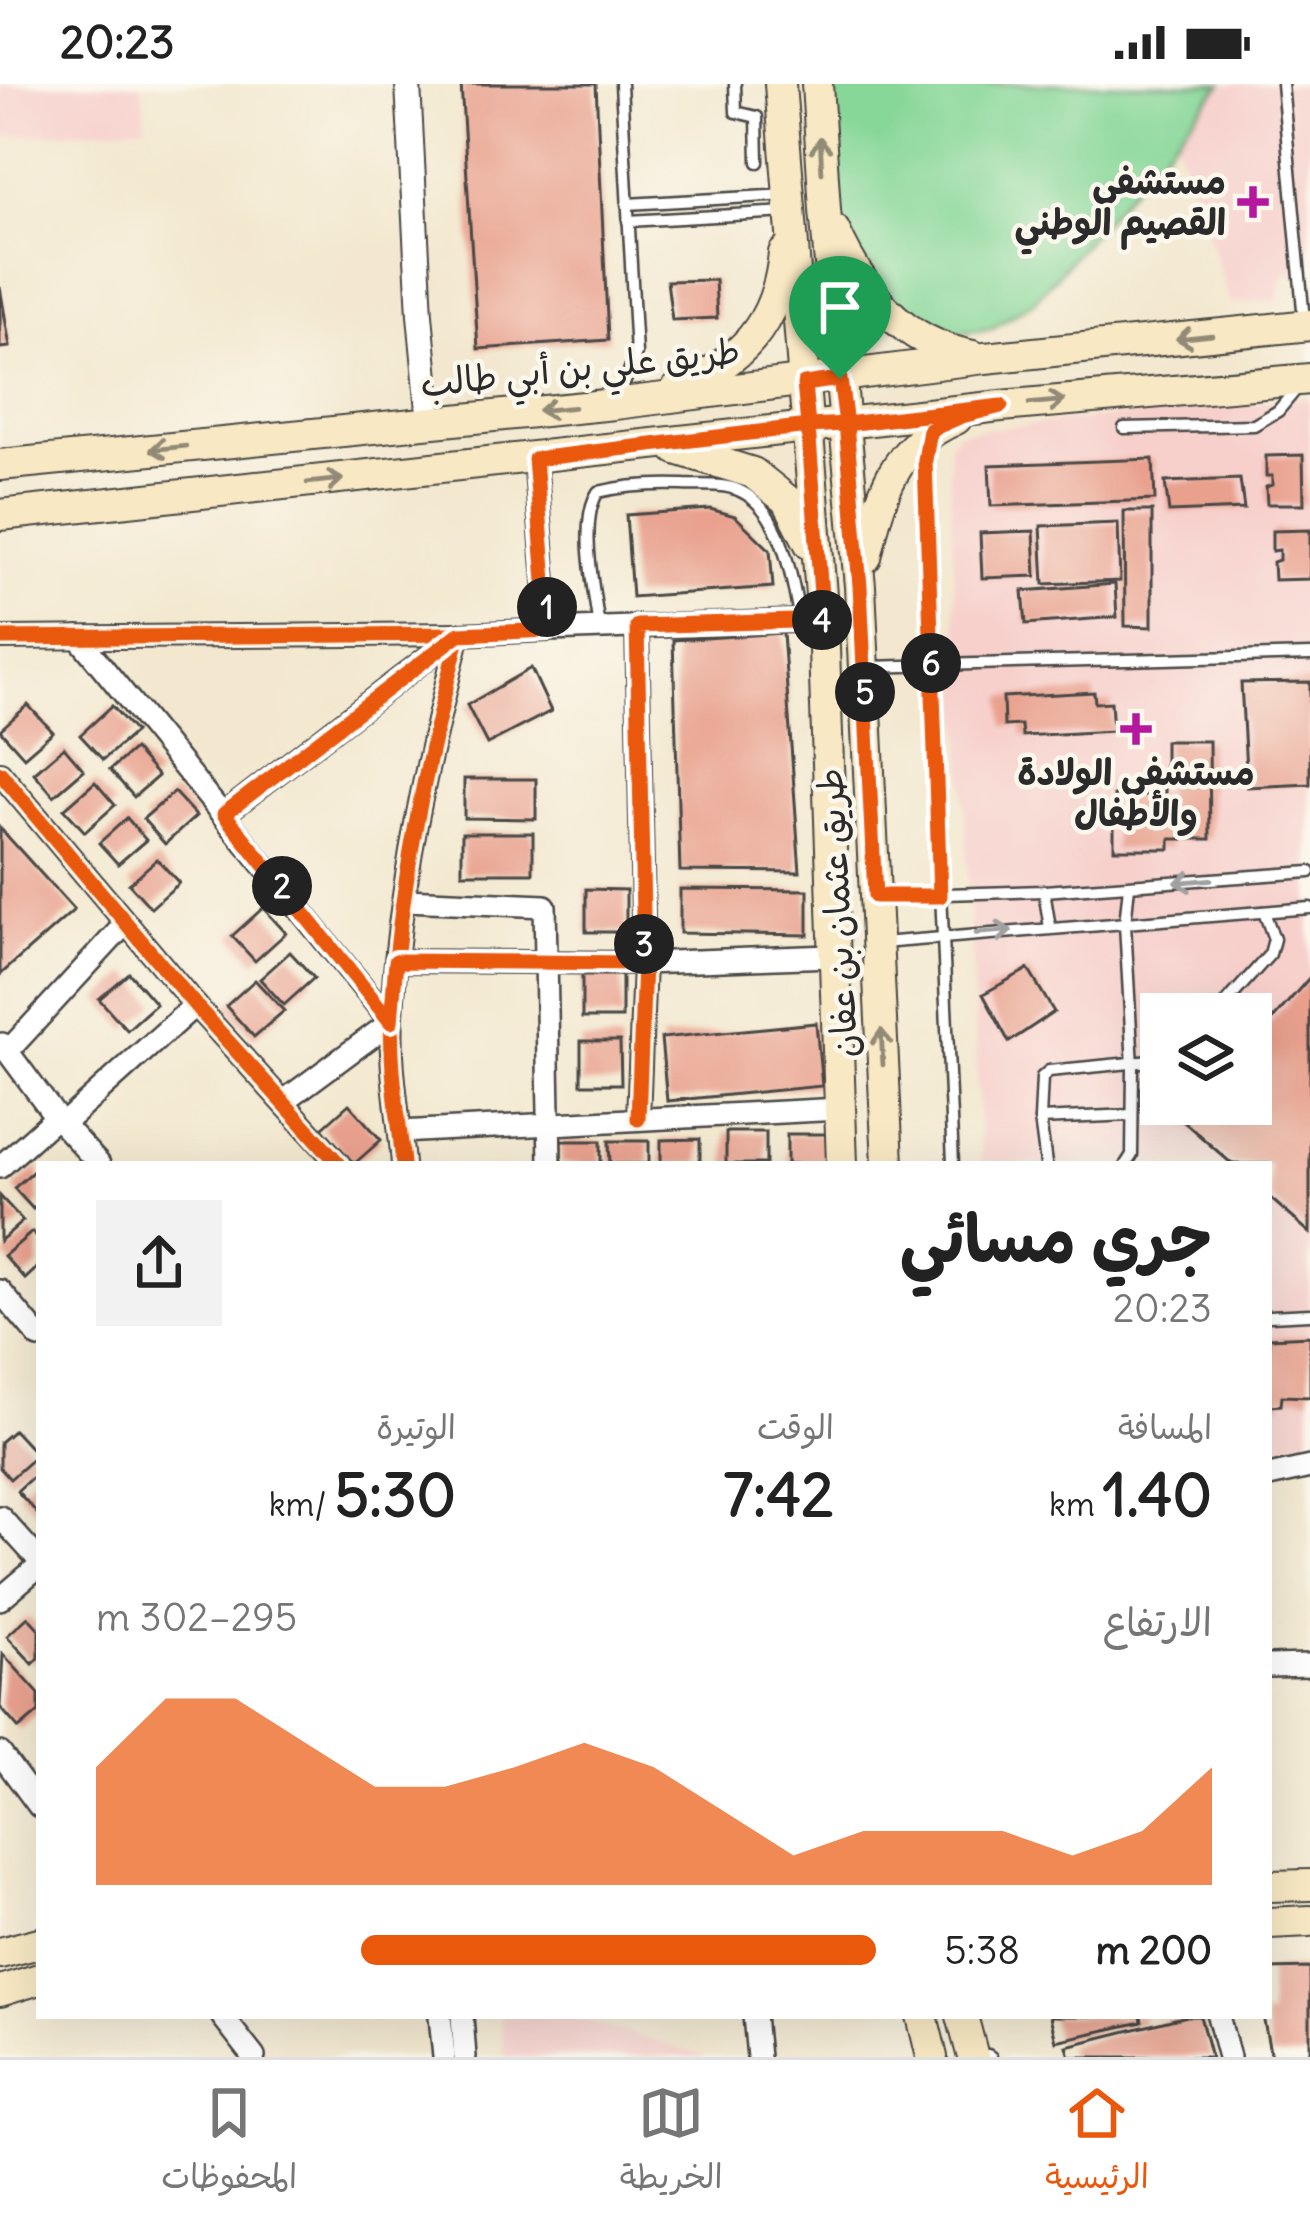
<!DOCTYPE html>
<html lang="ar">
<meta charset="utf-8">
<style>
:root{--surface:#fff;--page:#f2f2f2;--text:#222;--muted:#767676;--line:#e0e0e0;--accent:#ea580c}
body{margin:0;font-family:Delius,"Playpen Sans Arabic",sans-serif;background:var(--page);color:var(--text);direction:rtl;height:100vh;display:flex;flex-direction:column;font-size:45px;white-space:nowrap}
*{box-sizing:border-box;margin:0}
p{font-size:39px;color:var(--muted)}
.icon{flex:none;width:66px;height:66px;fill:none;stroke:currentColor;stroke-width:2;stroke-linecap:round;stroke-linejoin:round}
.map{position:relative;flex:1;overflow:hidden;direction:ltr}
.drawer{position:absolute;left:36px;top:1077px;width:1236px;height:858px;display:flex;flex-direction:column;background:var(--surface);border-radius:0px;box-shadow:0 12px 48px #0002;direction:rtl}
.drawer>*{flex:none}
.buttons{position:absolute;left:1140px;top:909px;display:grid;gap:24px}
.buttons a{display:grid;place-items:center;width:132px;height:132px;border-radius:0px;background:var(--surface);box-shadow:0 12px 48px #0002;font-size:60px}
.pin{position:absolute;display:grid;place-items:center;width:102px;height:102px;color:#fff;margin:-123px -51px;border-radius:50% 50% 50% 0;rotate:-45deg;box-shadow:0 0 12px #0007}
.pin .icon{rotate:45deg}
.km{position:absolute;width:60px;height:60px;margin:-30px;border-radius:50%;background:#222;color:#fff;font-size:33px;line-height:60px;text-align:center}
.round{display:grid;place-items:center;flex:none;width:126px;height:126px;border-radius:0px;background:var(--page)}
.summary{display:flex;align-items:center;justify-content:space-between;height:204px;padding:0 60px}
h1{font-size:66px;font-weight:700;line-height:90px}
.stats{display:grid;grid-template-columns:repeat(3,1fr);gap:18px;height:204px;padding:12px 60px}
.stats div{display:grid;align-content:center}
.stats b{font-size:60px;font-weight:700}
.stats small{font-size:33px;font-weight:400}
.stats p{font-size:33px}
.chart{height:336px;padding:24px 60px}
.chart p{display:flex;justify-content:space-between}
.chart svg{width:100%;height:216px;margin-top:12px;fill:var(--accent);opacity:.7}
ul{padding:0 60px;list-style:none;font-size:39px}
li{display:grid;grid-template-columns:192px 144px 1fr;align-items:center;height:90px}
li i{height:30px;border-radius:15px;background:var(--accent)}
.status{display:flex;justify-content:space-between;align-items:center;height:84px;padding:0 60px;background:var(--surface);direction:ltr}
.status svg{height:33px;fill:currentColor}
.tab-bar{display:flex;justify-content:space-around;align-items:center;height:168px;border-top:3px solid var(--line);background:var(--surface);font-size:33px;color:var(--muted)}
.tab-bar a{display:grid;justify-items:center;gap:6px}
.tab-bar .on{color:var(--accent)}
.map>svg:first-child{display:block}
.built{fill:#f7d0cc;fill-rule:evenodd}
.green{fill:#86d798;stroke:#588162;stroke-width:3}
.building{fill:#e9a18e}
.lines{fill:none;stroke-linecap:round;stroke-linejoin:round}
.service-casing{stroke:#494744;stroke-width:15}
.minor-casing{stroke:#494744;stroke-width:26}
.tertiary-casing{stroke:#494744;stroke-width:28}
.secondary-casing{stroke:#494744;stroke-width:34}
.service{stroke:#fff;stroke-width:10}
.minor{stroke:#fff;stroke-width:21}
.tertiary{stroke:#fff;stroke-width:24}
.secondary{stroke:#f8e8c3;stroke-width:30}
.cycleway-casing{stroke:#fbf7ec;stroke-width:22}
.cycleway{stroke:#e8590c;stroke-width:15}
.oneway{stroke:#928a77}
.oneway2{stroke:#a0a0a0}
.route-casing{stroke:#fff;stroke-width:24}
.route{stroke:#ea580c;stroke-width:15}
.poi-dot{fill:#b5179e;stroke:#fbf7ec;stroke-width:4.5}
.labels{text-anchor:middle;stroke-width:9;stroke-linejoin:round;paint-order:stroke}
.poi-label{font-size:36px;font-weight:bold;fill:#2b2b2b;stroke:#fbf7ec;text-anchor:end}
.street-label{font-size:36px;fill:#2b2b2b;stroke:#fbf7ec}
</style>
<div class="status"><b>20:23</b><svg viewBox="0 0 49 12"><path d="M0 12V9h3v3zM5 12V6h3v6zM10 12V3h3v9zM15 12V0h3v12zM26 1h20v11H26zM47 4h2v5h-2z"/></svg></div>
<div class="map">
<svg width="1310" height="1973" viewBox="0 0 1310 1973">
<rect width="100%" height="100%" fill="#fbf7ec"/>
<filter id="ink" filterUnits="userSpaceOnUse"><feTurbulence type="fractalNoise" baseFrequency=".00833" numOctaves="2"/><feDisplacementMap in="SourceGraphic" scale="24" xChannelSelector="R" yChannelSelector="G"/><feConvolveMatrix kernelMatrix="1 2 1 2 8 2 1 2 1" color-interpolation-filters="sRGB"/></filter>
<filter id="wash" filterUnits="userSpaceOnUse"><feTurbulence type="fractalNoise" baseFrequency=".004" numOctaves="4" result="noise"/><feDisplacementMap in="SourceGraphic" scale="48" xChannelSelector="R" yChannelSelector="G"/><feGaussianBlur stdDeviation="2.7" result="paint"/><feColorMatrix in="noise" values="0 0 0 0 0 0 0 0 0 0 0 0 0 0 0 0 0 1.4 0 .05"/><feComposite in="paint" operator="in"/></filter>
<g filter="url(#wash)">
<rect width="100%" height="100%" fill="#f3e8cf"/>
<g class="built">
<polygon points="0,0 141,0 146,42 0,53"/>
<polygon points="1215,0 1310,0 1310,187 1285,188 1278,217 1230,219 1174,50"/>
<path d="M 1310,313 L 1310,1356 L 1269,1366 L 1269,1080 L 981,1080 L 948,360 L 958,348 ZM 1161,930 L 1251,930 L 1251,1020 L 1161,1020 Z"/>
<polygon points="500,1932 571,1932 707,1973 505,1973"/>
</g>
<polygon class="green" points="833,0 1222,0 1034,217 991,245 943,251 883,216 841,137"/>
<g id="blocks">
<g class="building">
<polygon points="461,0 596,0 608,256 478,265"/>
<polygon points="715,196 717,234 672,236 667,197"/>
<polygon points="0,203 10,263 0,264"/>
<polygon points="1303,371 1304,420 1267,420 1266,403 1272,401 1272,392 1266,392 1266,372"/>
<polygon points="1153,375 1155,416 991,422 989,381"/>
<polygon points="1240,395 1244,425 1169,428 1165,398"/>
<polygon points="710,425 735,432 770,466 773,503 632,513 626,431"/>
<polygon points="1124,427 1152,427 1152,543 1125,542"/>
<polygon points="1118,439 1120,497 1044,500 1041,442"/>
<polygon points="1310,446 1310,495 1274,496 1273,478 1279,476 1279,466 1272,467 1272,447"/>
<polygon points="1034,447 1036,492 982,494 980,449"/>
<polygon points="1115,500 1117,533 1026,540 1023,507"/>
<polygon points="783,549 800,788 680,787 673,556"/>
<polygon points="531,584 551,627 487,660 467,621"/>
<polygon points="1310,598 1310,700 1247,703 1241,599"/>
<polygon points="1094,608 1095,619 1111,618 1113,647 1022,652 1021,641 1004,642 1003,613"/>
<polygon points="28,621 53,648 24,673 0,646"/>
<polygon points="112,622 135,648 103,676 80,651"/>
<polygon points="1165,657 1209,657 1210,755 1170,755 1170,765 1114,765 1114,712 1165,711"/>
<polygon points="64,663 84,686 54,712 34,689"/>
<polygon points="134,665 158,692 134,713 110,686"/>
<polygon points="464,695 536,695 536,735 464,734"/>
<polygon points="95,698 115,721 85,748 64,725"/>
<polygon points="174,708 196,732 165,760 143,735"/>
<polygon points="127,734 146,756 118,780 99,759"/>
<polygon points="0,744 74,826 0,891"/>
<rect x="462" y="749" width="71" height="40"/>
<polygon points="157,775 179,799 151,824 129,800"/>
<polygon points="586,805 626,806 626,848 586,848"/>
<polygon points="680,805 808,806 808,851 680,849"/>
<polygon points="263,824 286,849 255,877 232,852"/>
<polygon points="290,868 314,894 284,921 260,895"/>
<polygon points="1028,885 1054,928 1009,958 983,910"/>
<polygon points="129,889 156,920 127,946 99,915"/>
<rect x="582" y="891" width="40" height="43"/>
<polygon points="1310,893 1310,1149 1269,1113 1269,1080 1232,1080 1183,1037 1198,1020 1251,1020 1251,960"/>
<polygon points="255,896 284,927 254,953 226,922"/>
<polygon points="816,939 822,1002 667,1017 661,954"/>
<polygon points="581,957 620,957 621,1000 581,1000"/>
<polygon points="349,1020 381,1056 354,1080 322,1044"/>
<rect x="726" y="1048" width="40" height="32"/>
<rect x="787" y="1050" width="40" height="30"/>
<polygon points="700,1055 700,1080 661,1080 661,1056"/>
<rect x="561" y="1057" width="40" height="23"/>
<polygon points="609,1057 649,1057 649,1080 610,1080"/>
<polygon points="39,1082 39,1119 33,1125 14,1104"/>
<polygon points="0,1112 23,1137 0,1157"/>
<polygon points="32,1148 39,1156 39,1182 25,1195 4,1172"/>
<polygon points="1310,1252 1310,1313 1282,1312 1281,1321 1269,1322 1269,1254"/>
<polygon points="14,1346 37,1371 10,1395 0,1384 0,1358"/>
<polygon points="39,1387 39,1431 17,1407"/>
<polygon points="28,1533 39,1545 39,1574 33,1580 7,1552"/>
<polygon points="3,1570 39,1610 39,1628 19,1645 0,1623"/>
<polygon points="1310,1884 1310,1973 1271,1973 1263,1932 1269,1932 1269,1885"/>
<polygon points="1050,1932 1141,1932 1142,1938 1056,1957"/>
<polygon points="1187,1932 1200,1932 1211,1973 1070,1973 1067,1962"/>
</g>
</g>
</g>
<g filter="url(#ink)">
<use href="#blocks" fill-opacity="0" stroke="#494744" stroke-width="3"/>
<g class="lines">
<defs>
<g id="service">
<polyline points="735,0 736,28 757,33 758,78"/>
<polyline points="1282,0 1304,236"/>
<polyline points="627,120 787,111"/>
<polyline points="628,137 787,128"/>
<polyline points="617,317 636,270 621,0"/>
<polyline points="1124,344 1254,341 1278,327 1298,303"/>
<polyline points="927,361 931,581 953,1080"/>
<path d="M 599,544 C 595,510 578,437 598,408 C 627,401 652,400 682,401 C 699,402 722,399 738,406 C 783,425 792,495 800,537"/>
<polyline points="867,583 1310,571"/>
<polyline points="1044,807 1050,844"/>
<polyline points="876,812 1044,807 1310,788"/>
<polyline points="881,859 1310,824"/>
<polyline points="1216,930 1270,870 1274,855 1264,828"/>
<polyline points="1040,1035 1132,1031"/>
<polyline points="1046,1080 1040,1035 1042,993 1049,987 1161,976"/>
<polyline points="1126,1080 1132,1071 1133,982 1125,840 1129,802"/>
<polyline points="1269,1232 1310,1230"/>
<polyline points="988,1971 991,1973"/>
</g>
<g id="minor">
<polyline points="637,542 644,879 638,1035"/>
<polyline points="549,546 823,536"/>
<polyline points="78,553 391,938 284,1017"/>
<polyline points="0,554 459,550"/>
<polyline points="0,689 195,921 339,1080"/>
<polyline points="224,730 458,550"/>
<polyline points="405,816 545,822 550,1080"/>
<polyline points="396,877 644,879 832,872"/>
<polyline points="2,960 56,1033 99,1080"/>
<polyline points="8,967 125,840"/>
<polyline points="64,1039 195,921"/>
<polyline points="400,1048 840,1025"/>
<path d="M 403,1080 C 399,1032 389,980 392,932 C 398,804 428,674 459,550 L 549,546 L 535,375"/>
<polyline points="0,1083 56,1033"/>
<polyline points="0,1207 39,1253"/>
<polyline points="1269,1392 1310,1383"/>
<polyline points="0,1433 39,1476"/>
<polyline points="0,1515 39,1482"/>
<polyline points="1269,1582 1310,1581"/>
<polyline points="0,1669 39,1722"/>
<polyline points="222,1932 254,1973"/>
<polyline points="440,1932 444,1973"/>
<polyline points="462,1932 465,1973"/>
<polyline points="754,1932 758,1973"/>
<polyline points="1218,1932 1229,1973"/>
</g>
<polyline id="tertiary" points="408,0 420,231 430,337"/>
<g id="secondary">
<polyline points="780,0 823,536 842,1080"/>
<polyline points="817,0 825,126 860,502 888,1080"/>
<path d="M 834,146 C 862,208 902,259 973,272"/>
<path d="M 676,306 C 740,278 777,242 784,169"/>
<polyline points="676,365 753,389 788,417 810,460"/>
<polyline points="0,381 615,320 985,274 1310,241"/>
<polyline points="0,431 1001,322 1310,295"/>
<path d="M 866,473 C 881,409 892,363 956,335"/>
<polyline points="1269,1802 1310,1801"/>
<polyline points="1269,1839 1310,1837"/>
<polyline points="0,1869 39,1859"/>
<polyline points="0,1907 39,1895"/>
<polyline points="922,1932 932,1973"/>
<polyline points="962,1932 973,1973"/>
</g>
</defs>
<use href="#service" class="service-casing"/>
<use href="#minor" class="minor-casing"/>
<use href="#tertiary" class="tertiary-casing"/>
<use href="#secondary" class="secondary-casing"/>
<use href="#service" class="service"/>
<use href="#minor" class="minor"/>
<use href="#tertiary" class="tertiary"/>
<use href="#secondary" class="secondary"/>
<defs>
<g id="cycleway">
<polyline points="637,542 644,879 638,1035"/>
<polyline points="0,554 459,550"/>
<polyline points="0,689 195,921 339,1080"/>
<path d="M 403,1080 C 399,1032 389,980 392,932 C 398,804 428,674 459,550 L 549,546 L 535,375"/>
</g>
</defs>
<use href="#cycleway" class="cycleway-casing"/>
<use href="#cycleway" class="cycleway"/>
</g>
<defs><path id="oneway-shaft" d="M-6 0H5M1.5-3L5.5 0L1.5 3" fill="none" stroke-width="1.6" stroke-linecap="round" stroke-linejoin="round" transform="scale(3)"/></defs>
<g class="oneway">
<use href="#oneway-shaft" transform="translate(821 71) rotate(-93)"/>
<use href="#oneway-shaft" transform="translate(1194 253) rotate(174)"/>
<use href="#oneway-shaft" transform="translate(1047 318) rotate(-5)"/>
<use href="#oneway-shaft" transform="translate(556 325) rotate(175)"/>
<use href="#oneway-shaft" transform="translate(168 364) rotate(174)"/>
<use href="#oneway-shaft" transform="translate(325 397) rotate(-6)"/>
<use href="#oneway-shaft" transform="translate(882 963) rotate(-93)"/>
</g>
<g class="oneway2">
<use href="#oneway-shaft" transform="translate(1193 797) rotate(175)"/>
<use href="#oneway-shaft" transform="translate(994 848) rotate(-4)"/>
</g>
</g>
<g class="lines" filter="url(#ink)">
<defs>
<polyline id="route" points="840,295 804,300 808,342 535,375 549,546 459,550 224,730 391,938 396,877 644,879 637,542 823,536 808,342 846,340 860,502 875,812 940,812 925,376 930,346 962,332 1001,322 846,340 840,295"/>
</defs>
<use href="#route" class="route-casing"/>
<use href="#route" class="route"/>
</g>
<g class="poi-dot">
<path d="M1247 100h12v12h12v12h-12v12h-12v-12h-12v-12h12z"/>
<path d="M1130 627h12v12h12v12h-12v12h-12v-12h-12v-12h12z"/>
</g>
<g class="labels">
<g class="poi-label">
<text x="1226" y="110">مستشفي<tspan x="1226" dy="41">القصيم الوطني</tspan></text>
<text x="1136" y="701" text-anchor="middle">مستشفى الولادة<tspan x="1136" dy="41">والأطفال</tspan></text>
</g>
<g class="street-label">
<text transform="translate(580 283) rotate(-6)" y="13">طريق علي بن أبي طالب</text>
<text transform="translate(837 829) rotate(-93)" y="13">طريق عثمان بن عفان</text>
</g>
</g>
</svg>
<div class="buttons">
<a><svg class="icon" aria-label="layers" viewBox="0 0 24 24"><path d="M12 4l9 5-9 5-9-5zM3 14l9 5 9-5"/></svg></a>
</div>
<div class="pin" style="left:840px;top:295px;background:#1e9e55"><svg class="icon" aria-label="arrive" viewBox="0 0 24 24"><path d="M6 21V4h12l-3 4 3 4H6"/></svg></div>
<b class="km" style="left:547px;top:523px">1</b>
<b class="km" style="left:282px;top:802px">2</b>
<b class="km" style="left:644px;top:860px">3</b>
<b class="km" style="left:822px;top:536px">4</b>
<b class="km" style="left:865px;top:608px">5</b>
<b class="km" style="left:931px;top:579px">6</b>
<section class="drawer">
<div class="summary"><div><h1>جري مسائي</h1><p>20:23</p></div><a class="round"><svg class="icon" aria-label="share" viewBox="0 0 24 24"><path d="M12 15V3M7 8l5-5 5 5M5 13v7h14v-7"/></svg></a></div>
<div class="stats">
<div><p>المسافة</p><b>1.40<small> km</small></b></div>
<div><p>الوقت</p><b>7:42</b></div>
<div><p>الوتيرة</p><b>5:30<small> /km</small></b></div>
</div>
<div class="chart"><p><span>الارتفاع</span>295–302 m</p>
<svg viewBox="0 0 160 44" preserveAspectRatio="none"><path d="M0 44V20L10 6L20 6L30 15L40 24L50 24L60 20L70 15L80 20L90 29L100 38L110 33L120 33L130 33L140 38L150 33L160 20V44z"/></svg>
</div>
<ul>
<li><b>200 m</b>5:38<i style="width:66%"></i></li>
</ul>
</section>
</div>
<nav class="tab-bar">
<a class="on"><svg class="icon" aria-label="home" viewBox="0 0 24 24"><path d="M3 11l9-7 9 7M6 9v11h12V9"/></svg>الرئيسية</a>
<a><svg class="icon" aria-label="map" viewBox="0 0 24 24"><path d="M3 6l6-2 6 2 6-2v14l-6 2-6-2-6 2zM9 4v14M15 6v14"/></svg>الخريطة</a>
<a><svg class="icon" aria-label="saved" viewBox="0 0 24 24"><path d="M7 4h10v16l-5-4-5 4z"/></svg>المحفوظات</a>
</nav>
